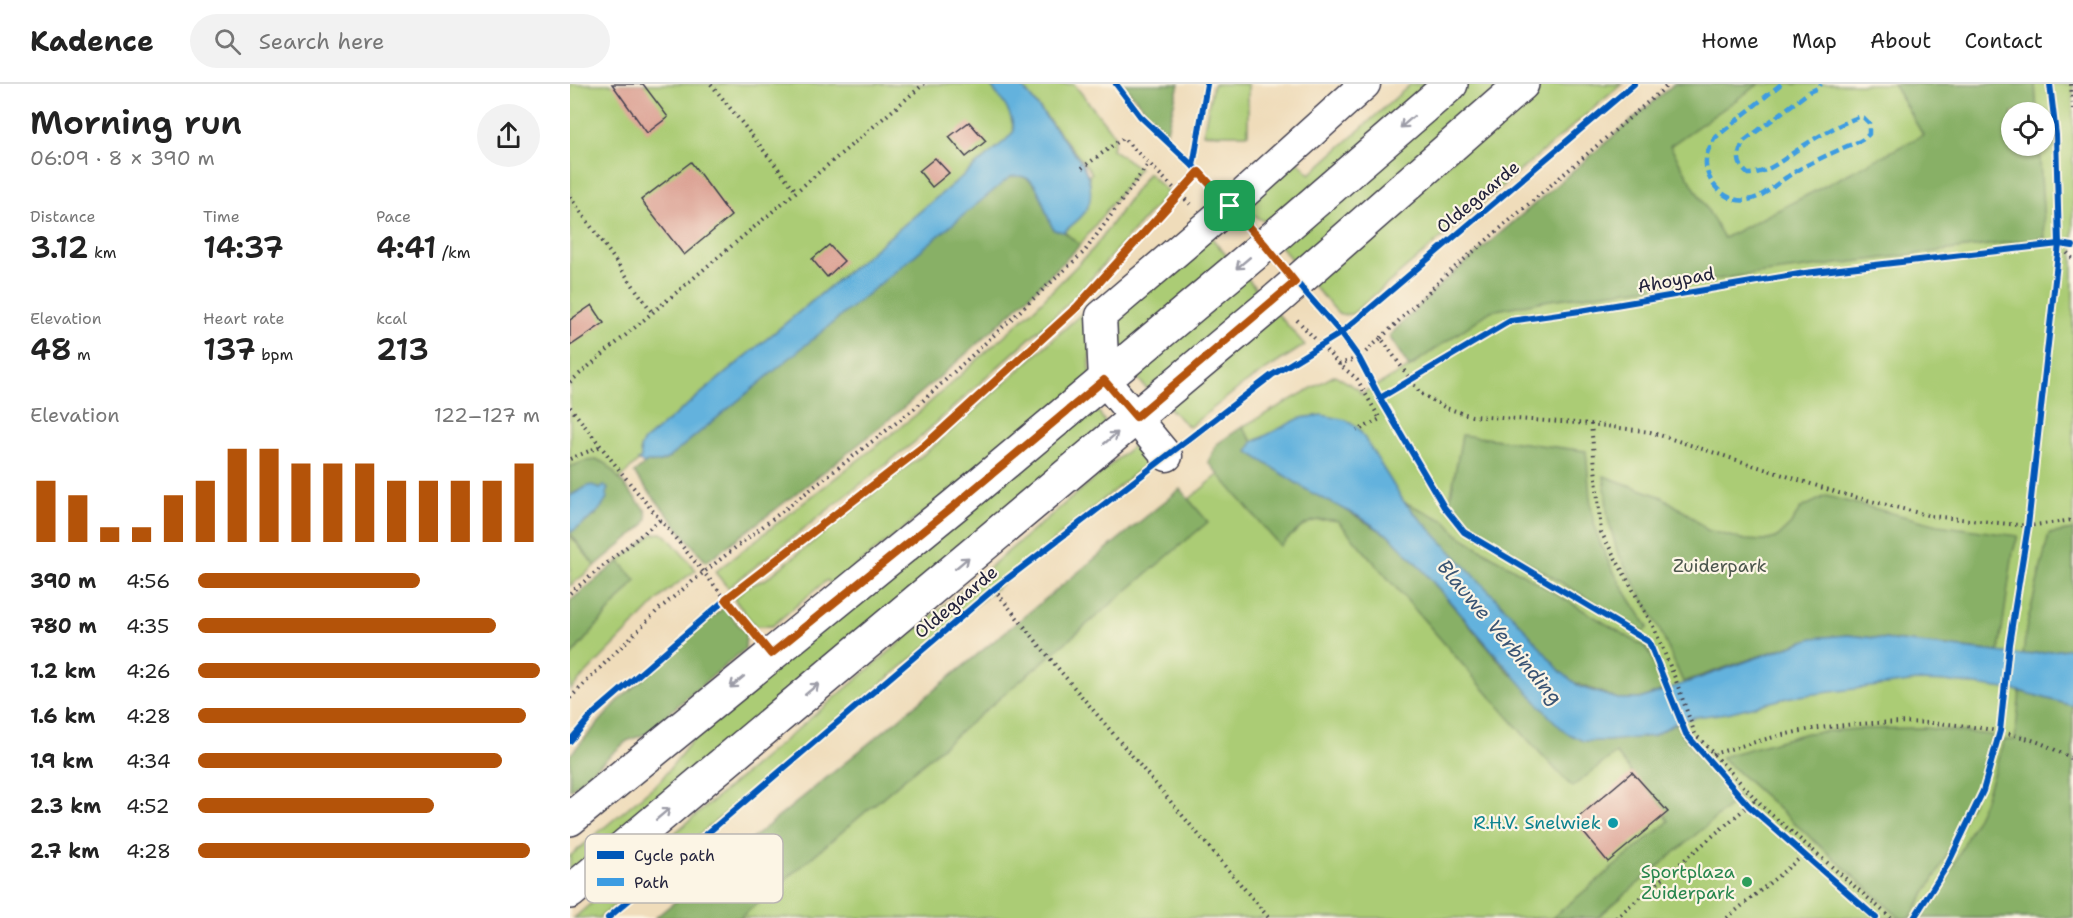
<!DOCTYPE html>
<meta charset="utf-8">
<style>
:root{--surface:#fff;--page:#f2f2f2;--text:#222;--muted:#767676;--line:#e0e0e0;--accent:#b45309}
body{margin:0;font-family:"Shantell Sans",sans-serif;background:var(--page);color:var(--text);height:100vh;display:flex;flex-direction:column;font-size:22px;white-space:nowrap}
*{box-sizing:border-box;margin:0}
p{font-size:20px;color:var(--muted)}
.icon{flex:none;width:33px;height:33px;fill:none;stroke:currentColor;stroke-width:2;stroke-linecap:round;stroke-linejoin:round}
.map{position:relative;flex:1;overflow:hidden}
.side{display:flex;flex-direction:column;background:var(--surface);width:570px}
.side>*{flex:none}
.controls{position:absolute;left:1431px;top:18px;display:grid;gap:12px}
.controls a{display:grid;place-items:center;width:54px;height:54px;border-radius:50%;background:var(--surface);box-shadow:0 2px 4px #0004;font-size:30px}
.pin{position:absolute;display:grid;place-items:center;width:51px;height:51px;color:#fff;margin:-26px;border-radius:12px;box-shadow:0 3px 9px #0006}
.round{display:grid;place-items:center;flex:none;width:63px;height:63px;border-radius:32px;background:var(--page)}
.summary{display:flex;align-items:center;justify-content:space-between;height:102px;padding:0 30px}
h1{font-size:33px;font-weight:600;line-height:45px}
.figures{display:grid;grid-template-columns:repeat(3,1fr);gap:9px;height:102px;padding:6px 30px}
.figures div{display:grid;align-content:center}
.figures b{font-size:30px;font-weight:600}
.figures small{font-size:16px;font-weight:400}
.figures p{font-size:16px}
.chart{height:168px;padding:12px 30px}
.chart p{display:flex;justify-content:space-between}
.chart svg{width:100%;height:108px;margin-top:6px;stroke:var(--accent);stroke-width:6}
ul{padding:0 30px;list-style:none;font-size:20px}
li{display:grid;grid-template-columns:96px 72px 1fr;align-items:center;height:45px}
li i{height:15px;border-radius:8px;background:var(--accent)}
header{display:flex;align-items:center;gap:36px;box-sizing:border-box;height:84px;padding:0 30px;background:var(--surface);border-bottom:2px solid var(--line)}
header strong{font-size:28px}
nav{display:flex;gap:33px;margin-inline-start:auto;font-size:21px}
.search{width:420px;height:54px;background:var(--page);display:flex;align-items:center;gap:15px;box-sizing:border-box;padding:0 21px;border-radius:33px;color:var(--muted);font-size:22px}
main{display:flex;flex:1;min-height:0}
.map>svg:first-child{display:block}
.green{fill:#abcc74;stroke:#667758;stroke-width:1.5;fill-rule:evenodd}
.forest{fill:#88b066;stroke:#556950;stroke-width:1.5}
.water{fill:#63b2dd;stroke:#426a8c;stroke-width:1.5}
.building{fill:#dba093}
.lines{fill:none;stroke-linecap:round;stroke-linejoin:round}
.street-casing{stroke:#413e4e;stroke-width:33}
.secondary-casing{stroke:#413e4e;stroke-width:36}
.path{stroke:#413e4e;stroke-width:4;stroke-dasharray:1.5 4.5;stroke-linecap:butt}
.street{stroke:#fff;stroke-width:30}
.secondary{stroke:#fff;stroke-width:33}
.quiet{stroke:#3c9ce2;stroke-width:4.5;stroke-dasharray:9 4.5;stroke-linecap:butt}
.cycleway-casing{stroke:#fcf5e5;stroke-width:10}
.cycleway{stroke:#0057b8;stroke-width:6}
.oneway{stroke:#9c9ca7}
.route-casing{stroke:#fff;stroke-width:12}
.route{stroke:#b45309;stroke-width:8}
.culture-dot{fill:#0f9aa8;stroke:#fcf5e5;stroke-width:2}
.leisure-dot{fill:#2e9e5b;stroke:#fcf5e5;stroke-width:2}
.labels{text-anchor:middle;stroke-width:4.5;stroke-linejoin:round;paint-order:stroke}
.street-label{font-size:18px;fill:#22223b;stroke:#fcf5e5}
.park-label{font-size:18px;fill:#4b554c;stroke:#fcf5e5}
.culture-label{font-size:18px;fill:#0d838f;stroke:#fcf5e5;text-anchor:end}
.leisure-label{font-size:18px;fill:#27864d;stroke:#fcf5e5;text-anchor:end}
.water-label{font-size:20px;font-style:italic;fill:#395474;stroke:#fcf5e5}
.key{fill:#fcf5e5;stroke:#bbb6b2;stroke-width:1.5}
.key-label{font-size:16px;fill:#22223b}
</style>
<header>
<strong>Kadence</strong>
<div class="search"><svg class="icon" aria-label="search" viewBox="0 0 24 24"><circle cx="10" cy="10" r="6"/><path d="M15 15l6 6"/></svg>Search here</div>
<nav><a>Home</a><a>Map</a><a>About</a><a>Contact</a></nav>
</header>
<main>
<section class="side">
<div class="summary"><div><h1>Morning run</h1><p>06:09 · 8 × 390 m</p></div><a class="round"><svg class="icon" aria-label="share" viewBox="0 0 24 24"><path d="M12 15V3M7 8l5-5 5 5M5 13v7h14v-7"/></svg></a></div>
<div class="figures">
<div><p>Distance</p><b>3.12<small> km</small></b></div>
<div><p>Time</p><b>14:37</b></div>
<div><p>Pace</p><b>4:41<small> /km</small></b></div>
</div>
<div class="figures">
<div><p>Elevation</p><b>48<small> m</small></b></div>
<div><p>Heart rate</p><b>137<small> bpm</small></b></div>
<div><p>kcal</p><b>213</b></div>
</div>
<div class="chart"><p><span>Elevation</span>122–127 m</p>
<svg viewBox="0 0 160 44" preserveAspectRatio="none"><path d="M5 44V19M15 44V25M25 44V38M35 44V38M45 44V25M55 44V19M65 44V6M75 44V6M85 44V12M95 44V12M105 44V12M115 44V19M125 44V19M135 44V19M145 44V19M155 44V12"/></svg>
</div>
<ul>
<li><b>390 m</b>4:56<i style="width:65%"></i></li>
<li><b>780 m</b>4:35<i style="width:87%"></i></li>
<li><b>1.2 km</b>4:26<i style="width:100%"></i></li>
<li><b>1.6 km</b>4:28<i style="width:96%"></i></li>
<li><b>1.9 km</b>4:34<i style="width:89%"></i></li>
<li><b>2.3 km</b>4:52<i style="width:69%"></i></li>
<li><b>2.7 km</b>4:28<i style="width:97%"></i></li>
</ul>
</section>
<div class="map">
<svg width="1503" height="834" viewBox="0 0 1503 834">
<rect width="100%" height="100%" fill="#fcf5e5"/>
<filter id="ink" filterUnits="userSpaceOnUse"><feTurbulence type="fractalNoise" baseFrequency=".0167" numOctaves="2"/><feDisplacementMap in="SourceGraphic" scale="12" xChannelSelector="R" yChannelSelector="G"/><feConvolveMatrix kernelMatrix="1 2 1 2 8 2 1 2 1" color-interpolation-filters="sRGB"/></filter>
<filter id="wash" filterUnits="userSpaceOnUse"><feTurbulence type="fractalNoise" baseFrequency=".008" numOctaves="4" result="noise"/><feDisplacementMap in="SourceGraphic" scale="24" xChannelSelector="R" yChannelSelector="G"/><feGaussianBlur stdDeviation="1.35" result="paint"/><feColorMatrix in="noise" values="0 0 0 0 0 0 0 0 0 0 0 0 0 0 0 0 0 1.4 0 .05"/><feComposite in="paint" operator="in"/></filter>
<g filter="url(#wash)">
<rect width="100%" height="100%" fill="#efdcba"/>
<g class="green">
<polygon points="0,0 419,0 439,25 444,47 436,56 74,357 70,364 71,374 38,407 0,412"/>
<path d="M 450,0 L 504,0 L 545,52 L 542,65 L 569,84 L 510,161 L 494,148 C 515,130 524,121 519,91 L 522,89 Z"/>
<polygon points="643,0 678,0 678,50 633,50"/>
<path d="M 841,0 L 867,0 L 705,139 C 690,137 684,133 675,122 L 727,76 L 740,90 Z"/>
<polygon points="897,0 943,0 728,183 709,161"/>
<polygon points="972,0 1052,0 782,230 770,231 739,197"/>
<path d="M 1162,0 L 1503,0 L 1503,834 L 111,834 L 658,383 L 751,332 L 731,334 L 683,358 L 672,343 L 765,291 L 788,305 L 791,310 L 844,281 ZM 1442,28 L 1474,28 L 1474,62 L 1442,62 Z"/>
<polygon points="578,89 598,108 503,215 346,357 158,504 145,488 347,330 465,224 524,164"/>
<polygon points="640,152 662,178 556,268 539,248 539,239"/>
<polygon points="673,189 694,214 577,305 564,290"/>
<polygon points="520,222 520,298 262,501 257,496 202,542 185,542 164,515 177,503 196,495 369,358"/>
<polygon points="705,227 735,261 674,300 619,343 594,320"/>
<polygon points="512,326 529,328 536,340 0,797 0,772 90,697 128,649"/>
<polygon points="563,362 572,362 582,375 29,834 4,834"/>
<polygon points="91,449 97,452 126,486 96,508 0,606 0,573 65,497 49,477 83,450"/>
<polygon points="0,451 25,482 0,502"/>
</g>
<g class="forest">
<polygon points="553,0 609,0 596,50"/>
<polygon points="1104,0 1189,0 1100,62 1154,154 1353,51 1323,0 1465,0 1467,28 1442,28 1442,62 1469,62 1475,154 980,216 921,227 839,283 819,252 870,201"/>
<path d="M 446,91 C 474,94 471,127 484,146 L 494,148 L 510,161 C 396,279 267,380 136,478 L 64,389 L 77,378 L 90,378 L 97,375 L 436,95 Z"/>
<path d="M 672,343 L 683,358 L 678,368 L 821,453 L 850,483 L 940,590 L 1083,652 L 1105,639 L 1123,666 L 1168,715 L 1027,834 L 982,834 L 1099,737 L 1046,669 L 1002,703 L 959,657 L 768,437 C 738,432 731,443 710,462 L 638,378 L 647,360 Z"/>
<path d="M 892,351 L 1016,367 C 1019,394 1019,424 1027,450 C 1037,481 1060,516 1078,543 L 1073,548 L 896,441 L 880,416 Z"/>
<path d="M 28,376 L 37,380 L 76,427 L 77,434 L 74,441 L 25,482 L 0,449 L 26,431 L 30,405 C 17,400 11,405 0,412 L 0,383 L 15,377 Z"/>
<polygon points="1034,392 1092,413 1121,432 1137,446 1175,456 1194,457 1206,454 1220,441 1231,424 1256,412 1368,441 1448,452 1443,468 1429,568 1278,551 1243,554 1113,598 1088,542 1047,467 1038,435"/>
<polygon points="610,405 638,438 170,834 85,834"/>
<polygon points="834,418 876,437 887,450 909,464 1075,563 1081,571 1093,606 1070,615 1048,615 1003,598 990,587 952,542"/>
<polygon points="1503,446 1503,564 1453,571 1456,545 1479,450"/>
<polygon points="49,477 66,496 0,573 0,517"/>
<polygon points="154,523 176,550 175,565 87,639 91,644 57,657 0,706 0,671 49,616"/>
<polygon points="1450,607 1503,622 1503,834 1351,834 1379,791 1414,718 1434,656 1445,656"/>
<polygon points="1355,644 1422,651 1412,697 1368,788 1340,834 1330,834 1151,673 1237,649 1286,645"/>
</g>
<g class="water">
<path d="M 419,0 L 450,0 L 508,74 C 519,89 526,111 515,128 C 510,136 500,142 494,148 L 484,146 C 471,127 473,85 440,93 L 97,375 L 90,378 L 77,378 L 74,380 L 68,376 L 71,374 L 70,364 L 74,357 L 436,56 L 444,47 C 442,27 431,15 419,0 Z"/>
<polygon points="752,331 776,336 789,345 834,418 952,542 990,587 1010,603 1048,615 1070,615 1243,554 1278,551 1453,571 1503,564 1503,622 1450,607 1384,598 1347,597 1221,613 1157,629 1125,633 1105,639 1083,652 1038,657 1013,657 995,648 979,632 850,483 821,453 790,433 740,408 678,368 683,358 730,334"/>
<path d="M 22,401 L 30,405 L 34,402 L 38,404 L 36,410 L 37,414 C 30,430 14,439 0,449 L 0,412 L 16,403 Z"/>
</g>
<g id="blocks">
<g class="building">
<polygon points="42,0 73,0 98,33 77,49"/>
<polygon points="399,38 416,57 396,73 379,53"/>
<polygon points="365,74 379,89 362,103 349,87"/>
<polygon points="121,78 161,132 114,171 71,116"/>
<polygon points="259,161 274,177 257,193 242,175"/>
<polygon points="22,221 34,239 0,262 0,236"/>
<polygon points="1062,688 1098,728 1038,778 1004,737"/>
</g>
</g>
</g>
<g filter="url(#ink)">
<use href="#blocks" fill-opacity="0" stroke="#413e4e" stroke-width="1.5"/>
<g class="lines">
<defs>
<polyline id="street" points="597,372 534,296 531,232 660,122 795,0"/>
<g id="secondary">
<polyline points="0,735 385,421 695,161 881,0"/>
<polyline points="0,808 707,215 952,0"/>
</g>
</defs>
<use href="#street" class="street-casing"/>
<use href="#secondary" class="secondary-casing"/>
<g class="path">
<polyline points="141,0 226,107"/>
<polyline points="1501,0 1503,25"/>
<polyline points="512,84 553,54 620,120"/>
<polyline points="0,113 82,228"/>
<polyline points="1489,160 1503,175"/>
<polyline points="727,236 769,280 787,295 810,335 787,347"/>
<polyline points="811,254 876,191 1099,0"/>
<polyline points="769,280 789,274 811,254 850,309 876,324 902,332 1021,340 1080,348 1269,409 1361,432 1458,442 1503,436"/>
<polyline points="0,298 354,0"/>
<polyline points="0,323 54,392 183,548"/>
<polyline points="1021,340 1031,448 1084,544 1105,594 1125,650 1194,724 1321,834"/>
<polyline points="0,375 31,362"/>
<polyline points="424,505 491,588 699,834"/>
<polyline points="0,509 91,435"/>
<polyline points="0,614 89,525 134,488 344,325 515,167 579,79"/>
<path d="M 1143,670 C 1178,660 1214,649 1249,644 C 1319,635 1395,635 1462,656 C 1476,660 1490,669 1503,675"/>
<polyline points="1046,834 1185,716"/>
<polyline points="1157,834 1241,765"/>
</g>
<use href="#street" class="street"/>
<use href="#secondary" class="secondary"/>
<path class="quiet" d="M 1211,0 L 1145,54 C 1141,61 1136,68 1136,76 C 1134,97 1156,120 1177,116 C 1193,114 1204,101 1217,93 C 1234,81 1256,72 1275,63 C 1284,59 1292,58 1299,50 L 1299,39 L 1294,34 L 1289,33 C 1273,38 1241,56 1227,66 C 1211,77 1198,89 1178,90 C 1166,80 1167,70 1174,57 L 1239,8 L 1248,4 L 1251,0"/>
<defs>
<g id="cycleway">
<polyline points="546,0 570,32 623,82 660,122 771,249 789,274 810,314 940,237 1010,227 1235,189 1489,160 1503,162"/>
<polyline points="623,82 637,0"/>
<polyline points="810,314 874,423 894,448 1079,558 1116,650 1179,722 1306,834"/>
<polyline points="0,657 22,631 156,515 354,362 507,223 629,88"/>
<polyline points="38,834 424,505 702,291 771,249 1064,0"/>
<polyline points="1344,834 1378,780 1413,707 1430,647 1439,560 1458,442 1489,160 1486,51 1480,0"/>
</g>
</defs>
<use href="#cycleway" class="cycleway-casing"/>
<use href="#cycleway" class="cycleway"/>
</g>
<defs><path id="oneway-shaft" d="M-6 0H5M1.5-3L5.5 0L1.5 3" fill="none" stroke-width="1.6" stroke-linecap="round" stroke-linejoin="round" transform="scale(1.5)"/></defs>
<g class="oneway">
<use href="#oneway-shaft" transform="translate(837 38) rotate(139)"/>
<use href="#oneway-shaft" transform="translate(673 179) rotate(140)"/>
<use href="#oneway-shaft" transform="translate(541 354) rotate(-40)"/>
<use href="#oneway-shaft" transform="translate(392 479) rotate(-40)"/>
<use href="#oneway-shaft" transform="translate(167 598) rotate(141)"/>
<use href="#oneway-shaft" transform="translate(242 605) rotate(-40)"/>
<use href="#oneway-shaft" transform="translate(93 730) rotate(-40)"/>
</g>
</g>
<g class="lines" filter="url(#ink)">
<defs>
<polygon id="route" points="629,88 695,161 725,198 566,333 534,296 385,421 201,570 156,515 354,362 507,223"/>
</defs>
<use href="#route" class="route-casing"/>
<use href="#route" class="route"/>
</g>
<circle class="culture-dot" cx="1043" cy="739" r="6"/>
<circle class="leisure-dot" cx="1177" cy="798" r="6"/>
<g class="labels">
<g class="street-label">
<text transform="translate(908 113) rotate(-40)" y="6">Oldegaarde</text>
<text transform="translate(1106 196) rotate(-10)" y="6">Ahoypad</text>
<text transform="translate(386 518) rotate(-40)" y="6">Oldegaarde</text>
</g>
<g class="park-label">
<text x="1150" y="488">Zuiderpark</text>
</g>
<g class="culture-label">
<text x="1031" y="745">R.H.V. Snelwiek</text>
</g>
<g class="leisure-label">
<text x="1165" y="794">Sportplaza<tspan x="1165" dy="21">Zuiderpark</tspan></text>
</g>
<g class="water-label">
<text transform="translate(930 548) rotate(50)" y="7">Blauwe Verbinding</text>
</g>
</g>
<rect x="15" y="750" width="198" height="69" rx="9" class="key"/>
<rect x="27" y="767" width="27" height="8" fill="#0057b8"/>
<rect x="27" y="794" width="27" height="8" fill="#3c9ce2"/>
<g class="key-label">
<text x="64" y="777">Cycle path</text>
<text x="64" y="804">Path</text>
</g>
</svg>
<div class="controls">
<a><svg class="icon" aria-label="locate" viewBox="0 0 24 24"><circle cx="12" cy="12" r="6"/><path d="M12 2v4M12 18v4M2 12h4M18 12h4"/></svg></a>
</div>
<div class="pin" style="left:660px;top:122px;background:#1e9e55"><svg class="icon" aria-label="arrive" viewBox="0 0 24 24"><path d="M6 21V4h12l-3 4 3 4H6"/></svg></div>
</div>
</main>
